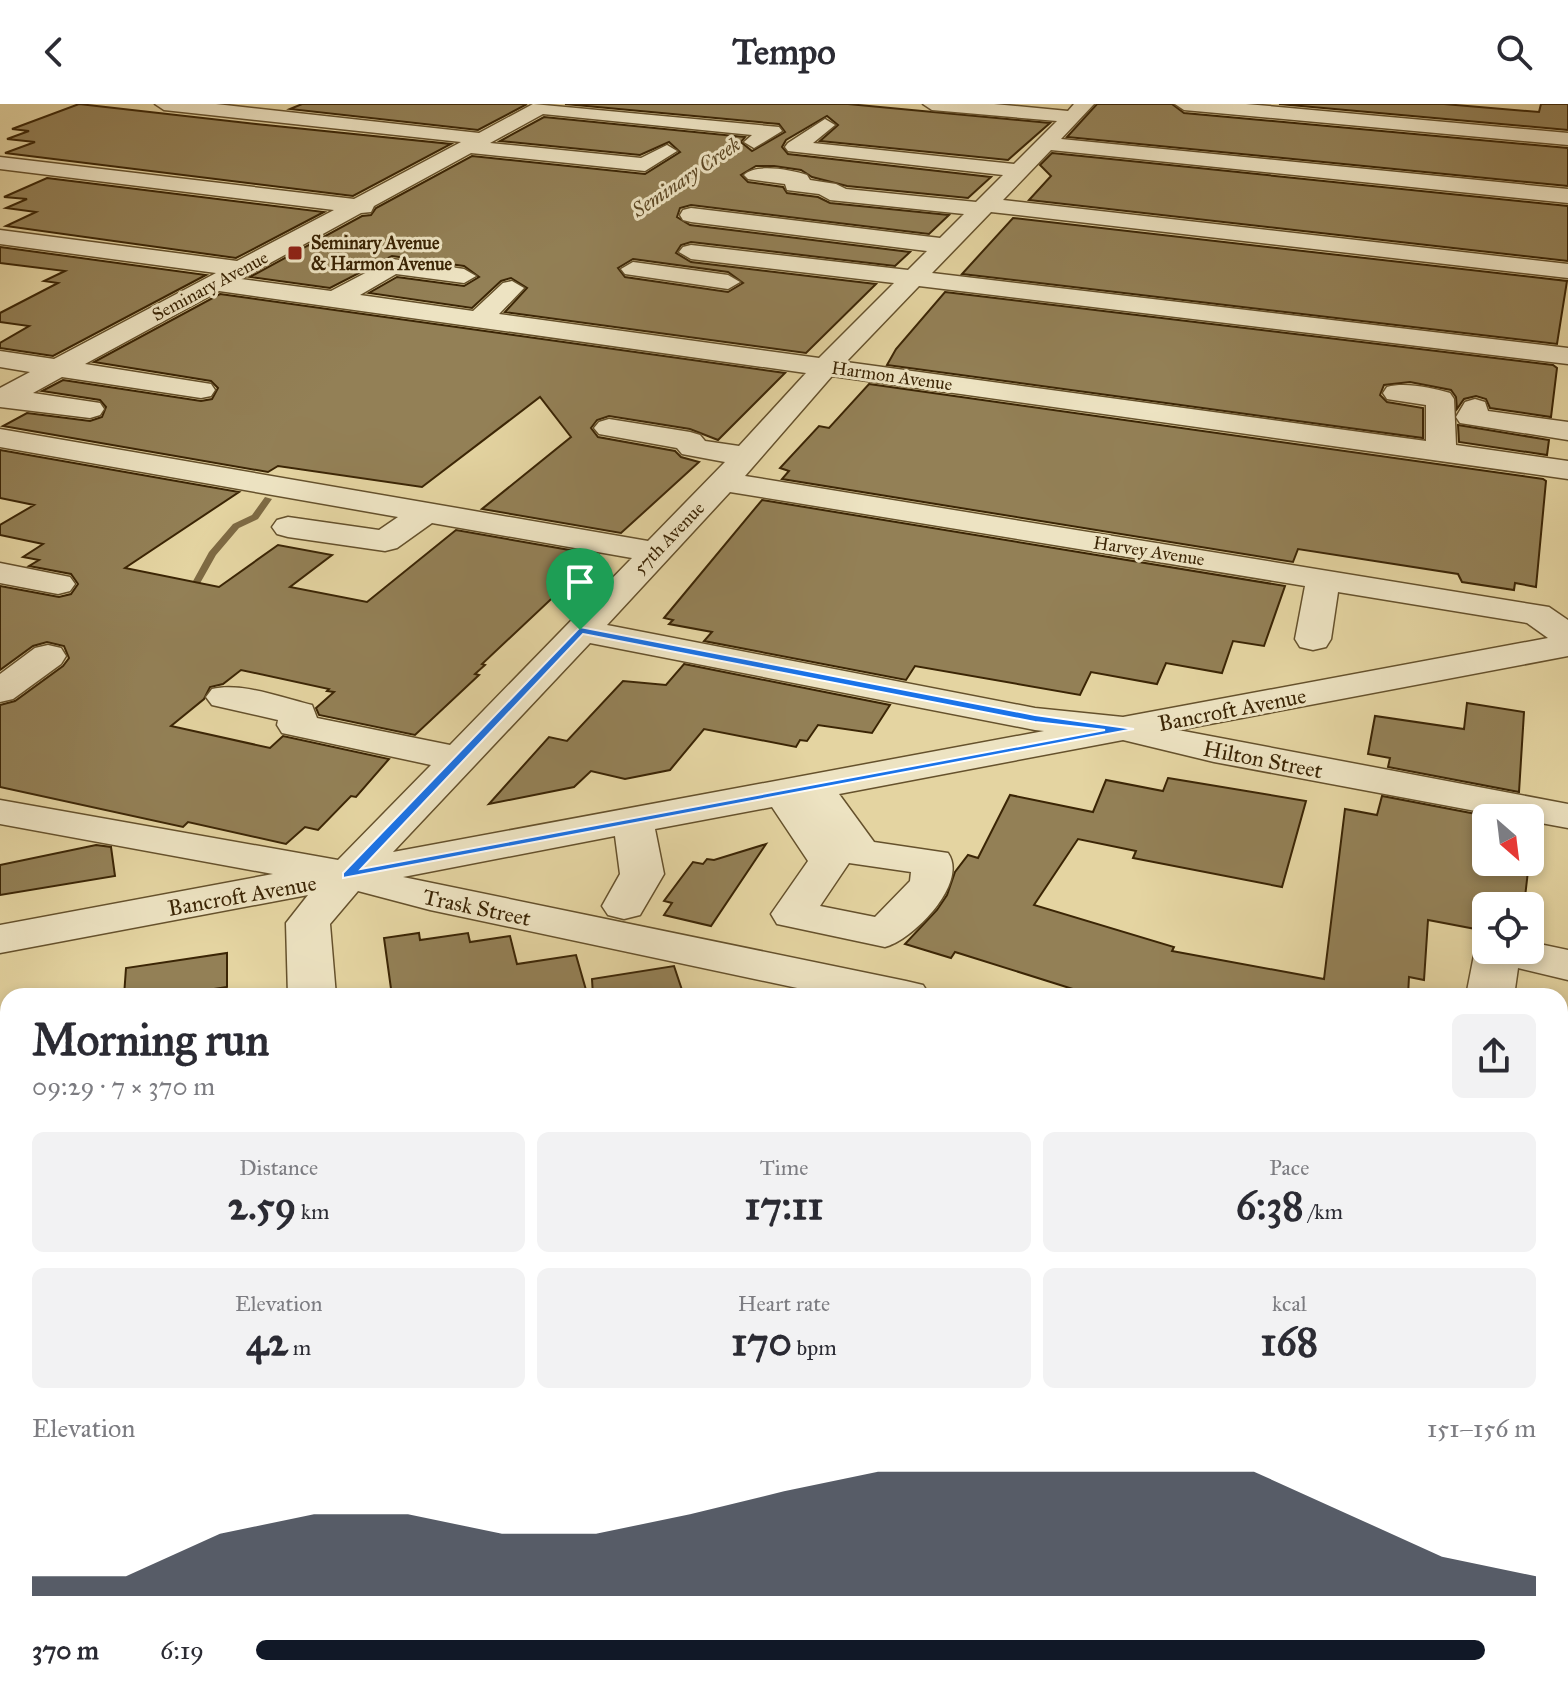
<!DOCTYPE html>
<meta charset="utf-8">
<style>
:root{--surface:#fff;--page:#f2f2f3;--text:#2b2b33;--muted:#7c7c81;--accent:#111827}
body{margin:0;font-family:"IM FELL Great Primer",serif;background:var(--page);color:var(--text);height:100vh;display:flex;flex-direction:column;font-size:30px;white-space:nowrap}
*{box-sizing:border-box;margin:0}
p{font-size:26px;color:var(--muted)}
.icon{flex:none;width:44px;height:44px;fill:none;stroke:currentColor;stroke-width:2;stroke-linecap:round;stroke-linejoin:round}
.map{position:relative;flex:1;overflow:hidden}
.drawer{position:absolute;left:0px;top:884px;width:1568px;height:708px;display:flex;flex-direction:column;background:var(--surface);border-radius:24px 24px 0 0;box-shadow:0 4px 12px #0003}
.drawer>*{flex:none}
.needle{width:52px;rotate:152deg}
.buttons{position:absolute;left:1472px;top:700px;display:grid;gap:16px}
.buttons a{display:grid;place-items:center;width:72px;height:72px;border-radius:12px;background:var(--surface);box-shadow:0 4px 12px #0003;font-size:40px}
.pin{position:absolute;display:grid;place-items:center;width:68px;height:68px;color:#fff;margin:-82px -34px;border-radius:50% 50% 50% 0;rotate:-45deg;box-shadow:0 0 8px #0007}
.pin .icon{rotate:45deg}
.round{display:grid;place-items:center;flex:none;width:84px;height:84px;border-radius:12px;background:var(--page)}
.overview{display:flex;align-items:center;justify-content:space-between;height:136px;padding:0 32px}
h1{font-size:44px;font-weight:700;line-height:60px}
.metrics{display:grid;grid-template-columns:repeat(3,1fr);gap:12px;height:136px;padding:8px 32px}
.metrics div{display:grid;align-content:center;border-radius:12px;background:var(--page);text-align:center}
.metrics b{font-size:40px;font-weight:700}
.metrics small{font-size:22px;font-weight:400}
.metrics p{font-size:22px}
.chart{height:224px;padding:16px 32px}
.chart p{display:flex;justify-content:space-between}
.chart svg{width:100%;height:144px;margin-top:8px;fill:var(--accent);opacity:.7}
ul{padding:0 32px;list-style:none;font-size:26px}
li{display:grid;grid-template-columns:128px 96px 1fr;align-items:center;height:60px}
li i{height:20px;border-radius:10px;background:var(--accent)}
header{display:flex;justify-content:space-between;align-items:center;height:104px;padding:0 32px;background:var(--surface);font-size:36px;font-weight:700}
.map>svg:first-child{display:block}
.lines{fill:none;stroke-linecap:round;stroke-linejoin:round}
.stream{fill:#7e6a43;fill-rule:evenodd}
.building{fill:#938056;stroke:#3b2505;stroke-width:2;fill-rule:evenodd}
.minor-casing{stroke:#65512c;stroke-width:3}
.major-casing{stroke:#3b2505;stroke-width:3}
.minor{fill:#ede3c2;fill-rule:evenodd}
.major{fill:#e4d4a1;fill-rule:evenodd}
.route{fill:#1a73e8;stroke:#fff;stroke-width:2;fill-rule:evenodd}
.poi-dot{fill:#8f2418;stroke:#ede3c2;stroke-width:3}
.labels{text-anchor:middle;stroke-width:6;stroke-linejoin:round;paint-order:stroke}
.far-poi-label{font-size:18px;font-weight:bold;fill:#3b2505;stroke:#ede3c2;text-anchor:start}
.far-street-label{font-size:18px;fill:#3b2505;stroke:#ede3c2}
.far-water-label{font-size:20px;font-style:italic;fill:#5d4824;stroke:#ede3c2}
.street-label{font-size:22px;fill:#3b2505;stroke:#ede3c2}
</style>
<header><svg class="icon" aria-label="back" viewBox="0 0 24 24"><path d="M15 5l-7 7 7 7"/></svg>Tempo<svg class="icon" aria-label="search" viewBox="0 0 24 24"><circle cx="10" cy="10" r="6"/><path d="M15 15l6 6"/></svg></header>
<div class="map">
<svg width="1568" height="1592" viewBox="0 0 1568 1592">
<rect width="100%" height="100%" fill="#e4d4a1"/>
<filter id="stains"><feTurbulence type="fractalNoise" baseFrequency=".0025" numOctaves="4"/><feColorMatrix values="0 0 0 0 .2 0 0 0 0 .09 0 0 0 0 .02 0 0 0 .5 -.17"/></filter>
<radialGradient id="worn" r=".72"><stop offset=".6" stop-color="#630" stop-opacity="0"/><stop offset="1" stop-color="#630" stop-opacity=".3"/></radialGradient>
<g class="lines">
<polygon class="stream" points="265,393 272,395 258,415 239,424 216,451 194,490 188,490 187,488 209,448 233,420 252,411"/>
</g>
<g class="building">
<polygon points="79,0 256,20 451,40 353,92 5,49 35,38 7,35 29,27 12,25"/>
<polygon points="302,0 527,0 478,26 290,5"/>
<path d="M 565,0 L 848,0 L 1050,19 L 1008,56 L 820,37 L 838,21 L 827,12 L 786,36 L 782,43 L 788,50 L 991,73 L 968,94 L 847,82 L 812,73 L 801,66 L 774,62 L 756,62 L 741,71 L 748,78 L 783,83 L 787,89 L 818,93 L 830,99 L 949,111 L 929,130 L 691,101 L 680,104 L 677,113 L 690,121 L 910,148 L 895,162 L 691,138 L 681,141 L 676,149 L 691,158 L 876,180 L 806,249 L 505,208 L 527,184 L 511,174 L 501,177 L 472,204 L 369,189 L 397,173 L 464,182 L 479,173 L 464,162 L 392,152 L 330,184 L 250,173 L 362,112 L 371,111 L 376,104 L 472,52 L 645,70 L 680,48 L 669,38 L 640,51 L 500,37 L 544,13 L 745,33 L 741,38 L 752,47 L 785,28 L 779,20 ZM 633,155 L 728,168 L 743,179 L 728,188 L 625,173 L 618,164 Z"/>
<polygon points="1097,0 1172,0 1184,9 1568,44 1568,82 1067,33"/>
<polygon points="1279,0 1444,0 1539,8 1541,0 1568,0 1568,26"/>
<polygon points="1052,49 1568,102 1568,157 1029,96 1051,72 1040,61"/>
<polygon points="47,74 324,108 236,154 6,122 36,108 6,104 27,95 4,93"/>
<polygon points="1013,114 1567,177 1557,240 962,170"/>
<polygon points="0,143 206,171 53,252 0,244 0,239 29,222 0,218 0,209 58,179 44,177 65,167 0,159"/>
<polygon points="945,188 1553,261 1557,264 1551,313 1490,304 1486,295 1476,292 1464,295 1457,305 1456,293 1451,286 1410,278 1384,281 1380,291 1387,298 1423,304 1423,334 887,261 896,245"/>
<polygon points="220,190 785,269 718,336 690,325 609,312 597,316 591,324 598,333 675,347 681,353 699,358 621,429 482,405 571,333 540,293 422,383 278,362 268,368 3,322 27,309 90,317 102,313 106,303 100,296 42,287 63,276 201,297 212,295 218,284 211,277 94,258"/>
<polygon points="869,280 1543,375 1546,377 1536,483 1515,479 1514,486 1462,478 1458,470 1298,445 1293,458 782,375 789,367 780,364 819,322 829,324"/>
<polygon points="1458,321 1549,336 1547,351 1459,338"/>
<polygon points="0,346 239,388 125,464 219,483 278,441 332,451 290,483 367,498 456,426 598,451 482,560 485,561 475,570 479,571 415,631 319,611 316,604 334,588 327,587 329,585 241,566 223,580 210,583 204,595 171,622 270,644 283,632 389,655 356,693 351,692 318,726 305,723 286,740 188,718 183,723 0,683 0,601 15,597 63,562 69,554 64,542 47,538 33,542 0,566 0,482 59,493 71,490 78,480 71,470 29,462 39,456 23,453 43,440 0,431 0,421 34,401 0,394"/>
<polygon points="762,396 1285,482 1264,542 1233,537 1222,569 1166,559 1157,580 1091,568 1080,591 915,562 906,576 704,537 712,528 669,520 673,516 664,514"/>
<polygon points="684,560 890,601 872,629 818,621 807,637 800,636 796,643 704,625 670,666 625,675 591,667 574,683 489,700 549,633 567,637 623,577 666,581"/>
<polygon points="1467,599 1524,608 1519,688 1388,663 1390,654 1368,650 1375,612 1464,625"/>
<polygon points="1168,674 1306,697 1282,783 1133,754 1136,747 1078,735 1034,801 1174,843 1172,847 1324,875 1345,705 1377,711 1382,692 1497,714 1486,714 1486,758 1529,758 1524,802 1486,802 1486,827 1428,816 1424,876 1409,873 1408,892 1095,892 955,848 951,854 905,840 937,806 947,791 955,768 968,751 978,754 1010,691 1093,708 1106,676 1163,687"/>
<polygon points="766,740 711,822 664,811 672,799 664,797 693,758 703,760 707,755 714,756"/>
<polygon points="96,741 111,743 115,772 0,791 0,761"/>
<polygon points="419,829 420,836 468,829 470,838 510,832 517,860 576,851 586,886 552,892 392,892 384,834"/>
<polygon points="227,849 227,883 168,892 124,892 126,864"/>
<polygon points="674,862 684,892 593,892 592,875"/>
</g>
<g class="lines">
<defs>
<g id="minor">
<path d="M 155,0 L 216,0 L 479,29 L 533,0 L 779,23 L 782,27 L 754,44 L 744,38 L 752,31 L 543,10 L 490,39 L 641,54 L 667,41 L 677,47 L 645,67 L 471,49 L 374,102 L 371,108 L 361,109 L 241,175 L 331,187 L 392,155 L 464,165 L 476,172 L 464,179 L 396,170 L 360,191 L 473,207 L 503,179 L 512,177 L 524,184 L 499,210 L 819,254 L 894,179 L 691,155 L 679,148 L 683,143 L 691,141 L 908,166 L 927,147 L 691,118 L 683,116 L 680,111 L 683,106 L 691,104 L 940,134 L 964,110 L 830,96 L 819,90 L 787,86 L 785,80 L 748,75 L 744,71 C 756,59 791,66 807,71 L 810,76 L 836,80 L 846,85 L 976,98 L 1003,71 L 788,47 L 785,43 L 788,39 L 825,15 L 835,21 L 813,39 L 1014,60 L 1057,17 L 932,6 L 923,0 L 994,0 L 1068,7 L 1074,0 L 1094,0 L 1061,35 L 1568,85 L 1568,99 L 1051,46 L 1003,96 L 1568,160 L 1568,174 L 991,108 L 932,169 L 1568,244 L 1568,260 L 919,182 L 846,258 L 1426,337 L 1426,301 L 1387,295 L 1383,289 L 1387,283 C 1406,278 1431,284 1450,289 L 1454,295 L 1456,341 L 1568,357 L 1568,375 L 832,272 L 745,372 L 1549,503 L 1568,516 L 1568,552 L 1178,626 L 1568,700 L 1568,724 L 1530,717 L 1530,714 L 1513,714 L 1214,658 L 1123,636 L 839,690 L 874,738 L 948,749 C 969,779 913,836 885,843 L 777,820 L 771,810 L 808,757 L 772,703 L 655,725 L 664,770 L 640,811 L 624,815 L 608,811 L 602,802 L 620,770 L 615,732 L 403,773 L 906,877 L 923,881 L 930,892 L 835,892 L 430,806 L 358,787 L 330,820 L 336,892 L 288,892 L 286,819 L 308,791 L 0,849 L 0,821 L 273,770 L 0,720 L 0,696 L 338,756 L 431,661 L 282,629 L 277,621 L 278,616 L 212,601 L 206,593 L 212,585 C 242,578 283,594 312,601 L 317,614 L 450,641 L 632,454 L 432,419 L 397,444 L 385,447 L 288,433 L 277,430 L 272,423 L 277,416 L 288,413 L 379,426 L 398,413 L 0,343 L 0,325 L 648,437 L 725,358 L 682,350 L 677,344 L 599,330 L 594,324 L 599,318 L 609,315 L 690,328 L 700,331 L 705,337 L 739,342 L 806,269 L 219,187 L 85,260 L 211,280 L 215,286 L 211,292 L 201,294 L 62,273 L 33,289 L 100,299 L 104,305 L 100,311 L 90,314 L 0,303 L 0,284 L 30,268 L 0,263 L 0,247 L 54,255 L 216,169 L 0,140 L 0,126 L 237,157 L 334,106 L 0,65 L 0,53 L 354,95 L 461,38 L 164,6 ZM 730,388 L 1305,482 L 1295,535 L 1300,543 L 1313,546 L 1326,543 L 1331,535 L 1338,488 L 1527,519 L 1548,534 L 1123,613 L 1035,604 L 607,521 ZM 590,539 L 1035,626 L 1044,627 L 393,748 ZM 849,759 L 911,768 L 910,777 L 875,813 L 820,802 Z"/>
<polygon points="1175,0 1246,0 1568,29 1568,41 1184,6"/>
<polygon points="633,158 728,171 740,178 728,185 625,170 621,165"/>
<polygon points="1475,295 1485,298 1488,307 1568,318 1568,336 1460,319 1456,313 1465,298"/>
<polygon points="0,459 70,473 75,480 70,487 58,490 0,479"/>
<polygon points="48,541 61,544 66,552 61,560 13,595 0,598 0,570 35,544"/>
<polygon points="1486,835 1486,846 1530,846 1530,838 1568,846 1568,876 1518,864 1514,892 1466,892 1475,846"/>
<polygon points="1568,1072 1568,1300 1560,1303 1560,1074"/>
<polygon points="1560,1455 1568,1457 1568,1517 1560,1515"/>
<polygon points="1560,1557 1568,1560 1568,1592 1510,1592 1512,1584 1560,1584"/>
<polygon points="944,1584 1034,1584 1038,1592 947,1592"/>
</g>
<g id="major">
<polygon points="1568,1020 1568,1056 1560,1057 1560,1021"/>
<polygon points="8,1322 8,1374 0,1376 0,1324"/>
</g>
</defs>
<use href="#minor" class="minor-casing"/>
<use href="#major" class="major-casing"/>
<use href="#minor" class="minor"/>
<use href="#major" class="major"/>
</g>
<path class="route" d="M 580,523 L 1035,611 L 1134,625 L 343,774 L 343,769 ZM 583,530 L 1035,618 L 1105,626 L 361,765 Z"/>
<rect class="poi-dot" x="287" y="141" width="16" height="16" rx="4"/>
<g class="labels">
<g class="far-poi-label">
<text x="311" y="145">Seminary Avenue<tspan x="311" dy="21">&amp; Harmon Avenue</tspan></text>
</g>
<g class="far-street-label">
<text transform="translate(210 182) rotate(-28)" y="6">Seminary Avenue</text>
<text transform="translate(892 272) rotate(8)" y="6">Harmon Avenue</text>
<text transform="translate(669 434) rotate(-46)" y="6">57th Avenue</text>
<text transform="translate(1149 447) rotate(9)" y="6">Harvey Avenue</text>
</g>
<g class="far-water-label">
<text transform="translate(686 73) rotate(-34)" y="7">Seminary Creek</text>
</g>
<g class="street-label">
<text transform="translate(1232 605) rotate(-11)" y="8">Bancroft Avenue</text>
<text transform="translate(1263 655) rotate(11)" y="8">Hilton Street</text>
<text transform="translate(242 791) rotate(-10)" y="8">Bancroft Avenue</text>
<text transform="translate(477 803) rotate(12)" y="8">Trask Street</text>
</g>
</g>
<rect width="100%" height="100%" filter="url(#stains)"/>
<rect width="100%" height="100%" fill="url(#worn)"/>
</svg>
<div class="buttons">
<a><svg class="needle" viewBox="-14 -14 28 28"><path d="M0-13l5 13h-10z" fill="#e53935"/><path d="M0 13l5-13h-10z" fill="#7c7c81"/></svg></a>
<a><svg class="icon" aria-label="locate" viewBox="0 0 24 24"><circle cx="12" cy="12" r="6"/><path d="M12 2v4M12 18v4M2 12h4M18 12h4"/></svg></a>
</div>
<div class="pin" style="left:580px;top:526px;background:#1e9e55"><svg class="icon" aria-label="arrive" viewBox="0 0 24 24"><path d="M6 21V4h12l-3 4 3 4H6"/></svg></div>
<section class="drawer">
<div class="overview"><div><h1>Morning run</h1><p>09:29 · 7 × 370 m</p></div><a class="round"><svg class="icon" aria-label="share" viewBox="0 0 24 24"><path d="M12 15V3M7 8l5-5 5 5M5 13v7h14v-7"/></svg></a></div>
<div class="metrics">
<div><p>Distance</p><b>2.59<small> km</small></b></div>
<div><p>Time</p><b>17:11</b></div>
<div><p>Pace</p><b>6:38<small> /km</small></b></div>
</div>
<div class="metrics">
<div><p>Elevation</p><b>42<small> m</small></b></div>
<div><p>Heart rate</p><b>170<small> bpm</small></b></div>
<div><p>kcal</p><b>168</b></div>
</div>
<div class="chart"><p><span>Elevation</span>151–156 m</p>
<svg viewBox="0 0 160 44" preserveAspectRatio="none"><path d="M0 44V38L10 38L20 25L30 19L40 19L50 25L60 25L70 19L80 12L90 6L100 6L110 6L120 6L130 6L140 19L150 32L160 38V44z"/></svg>
</div>
<ul>
<li><b>370 m</b>6:19<i style="width:96%"></i></li>
</ul>
</section>
</div>
